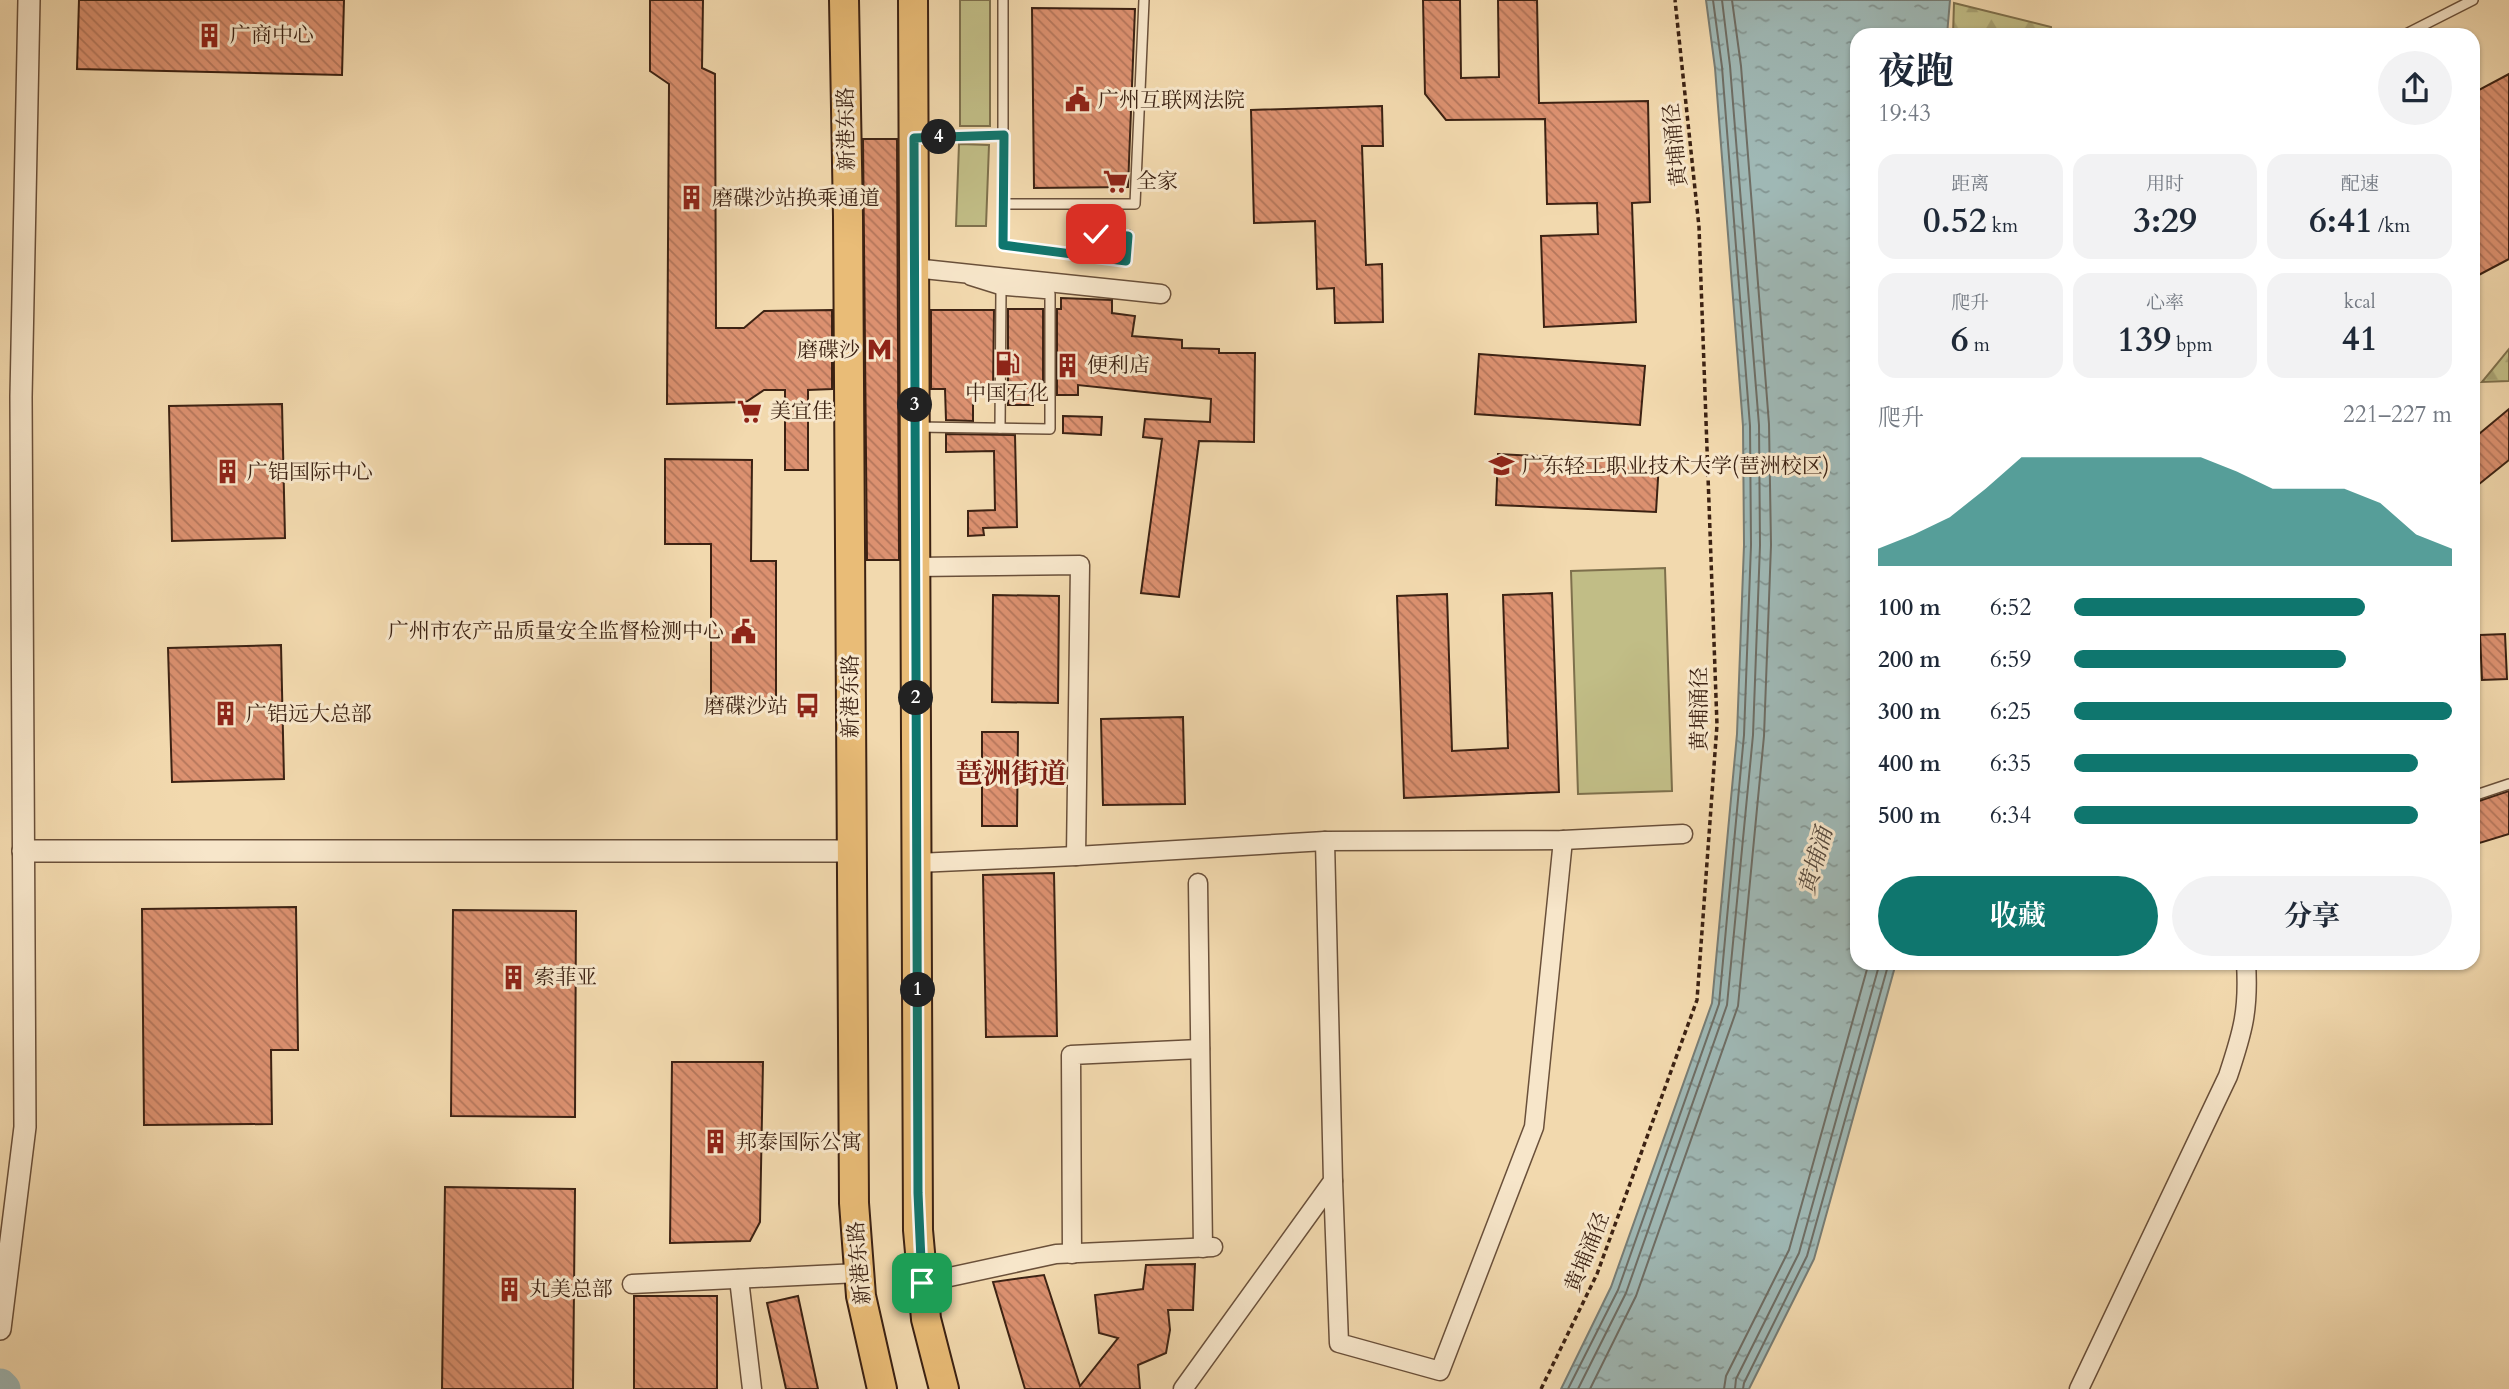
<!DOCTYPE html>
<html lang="zh">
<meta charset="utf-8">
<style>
:root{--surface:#fff;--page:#f2f2f3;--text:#1f2937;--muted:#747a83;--accent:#0f766e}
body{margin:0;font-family:Cardo,"Noto Serif SC",serif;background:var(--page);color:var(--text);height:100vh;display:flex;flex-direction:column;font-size:26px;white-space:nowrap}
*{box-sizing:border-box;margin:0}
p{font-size:23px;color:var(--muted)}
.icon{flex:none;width:38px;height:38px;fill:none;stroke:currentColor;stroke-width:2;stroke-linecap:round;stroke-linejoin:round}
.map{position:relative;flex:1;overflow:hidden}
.sheet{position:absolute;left:1850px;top:28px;width:630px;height:942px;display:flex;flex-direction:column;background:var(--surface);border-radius:21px;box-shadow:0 2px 5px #0004}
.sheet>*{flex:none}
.pin{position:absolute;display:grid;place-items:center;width:60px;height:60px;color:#fff;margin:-30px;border-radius:14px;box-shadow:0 4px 10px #0006}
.km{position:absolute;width:35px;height:35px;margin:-18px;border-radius:50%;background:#222;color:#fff;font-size:19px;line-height:35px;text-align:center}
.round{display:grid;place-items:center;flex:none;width:74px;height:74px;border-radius:37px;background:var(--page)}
.head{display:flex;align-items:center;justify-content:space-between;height:119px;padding:0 28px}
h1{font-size:38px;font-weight:700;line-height:52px}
.figures{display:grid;grid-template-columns:repeat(3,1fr);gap:10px;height:119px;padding:7px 28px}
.figures div{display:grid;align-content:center;border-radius:18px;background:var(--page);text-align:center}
.figures b{font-size:35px;font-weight:700}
.figures small{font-size:19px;font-weight:400}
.figures p{font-size:19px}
.chart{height:196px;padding:14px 28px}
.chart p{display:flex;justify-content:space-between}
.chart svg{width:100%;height:126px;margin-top:7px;fill:var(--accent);opacity:.7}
.cta{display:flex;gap:14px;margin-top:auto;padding:14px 28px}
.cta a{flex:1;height:80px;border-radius:42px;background:var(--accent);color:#fff;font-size:28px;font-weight:700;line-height:80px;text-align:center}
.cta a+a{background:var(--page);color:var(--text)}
ul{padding:0 28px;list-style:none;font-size:23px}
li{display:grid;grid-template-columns:112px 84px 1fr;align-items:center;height:52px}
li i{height:18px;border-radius:9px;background:var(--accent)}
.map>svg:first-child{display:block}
.green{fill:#c1bd86;stroke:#7e704c;stroke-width:2}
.forest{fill:url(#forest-firs);stroke:#7e704c;stroke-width:2}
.water{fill:url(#water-ripples);stroke:#777c74;stroke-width:2}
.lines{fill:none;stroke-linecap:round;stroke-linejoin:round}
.shore{stroke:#6e6d64;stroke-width:2}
.river{stroke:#9fb8b5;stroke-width:35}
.building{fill:url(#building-back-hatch);stroke:#3c2213;stroke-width:2}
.service-casing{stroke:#6a503a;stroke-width:12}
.minor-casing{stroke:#6a503a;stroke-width:21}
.tertiary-casing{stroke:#6a503a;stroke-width:24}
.primary-casing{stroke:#3c2213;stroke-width:32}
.path{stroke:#3c2213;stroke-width:3.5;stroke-dasharray:5 3.5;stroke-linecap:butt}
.service{stroke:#f7e6ca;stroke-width:9}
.minor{stroke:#f7e6ca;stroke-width:18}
.tertiary{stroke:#f7e6ca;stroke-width:21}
.primary{stroke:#e9bc77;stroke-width:28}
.route-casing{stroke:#fff;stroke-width:14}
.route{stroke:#0f766e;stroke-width:9}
.labels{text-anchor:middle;stroke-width:6;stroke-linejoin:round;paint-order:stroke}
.poi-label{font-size:21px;fill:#3c2213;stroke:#f7e6ca;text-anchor:start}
.street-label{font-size:21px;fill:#3c2213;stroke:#f7e6ca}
.water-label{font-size:23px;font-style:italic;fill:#55483c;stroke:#f7e6ca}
.district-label{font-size:28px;font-weight:bold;fill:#7a1f14;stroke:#f7e6ca}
</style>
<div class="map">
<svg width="2509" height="1389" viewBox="0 0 2509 1389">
<defs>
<pattern id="forest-firs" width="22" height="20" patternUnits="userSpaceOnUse" patternTransform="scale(1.75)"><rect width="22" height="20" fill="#c1bd86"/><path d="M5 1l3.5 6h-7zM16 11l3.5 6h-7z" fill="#a7a273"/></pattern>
<pattern id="water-ripples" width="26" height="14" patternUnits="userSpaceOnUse" patternTransform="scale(1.75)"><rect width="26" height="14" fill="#9fb8b5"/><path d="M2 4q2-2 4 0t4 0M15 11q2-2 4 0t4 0" fill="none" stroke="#839592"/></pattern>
<pattern id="building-back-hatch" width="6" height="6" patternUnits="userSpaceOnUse" patternTransform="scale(1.75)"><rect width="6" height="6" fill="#dc9170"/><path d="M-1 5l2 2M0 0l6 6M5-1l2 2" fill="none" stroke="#b4765b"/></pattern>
</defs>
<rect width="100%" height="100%" fill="#f2d9ae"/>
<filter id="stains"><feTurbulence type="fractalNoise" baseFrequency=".00286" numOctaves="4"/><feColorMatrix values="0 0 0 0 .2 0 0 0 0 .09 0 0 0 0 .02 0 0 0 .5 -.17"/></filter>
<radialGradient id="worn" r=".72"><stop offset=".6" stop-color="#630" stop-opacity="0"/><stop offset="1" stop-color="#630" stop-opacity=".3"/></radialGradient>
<g class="green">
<rect x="960" y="0" width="30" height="126"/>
<polygon points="959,144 989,145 986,226 956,226"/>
<polygon points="1665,568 1672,791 1578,794 1571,571"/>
</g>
<g class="forest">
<polygon points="1954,3 2051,27 2051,35 1953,35"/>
<polygon points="2509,349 2509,381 2482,382"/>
</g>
<polygon class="water" points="1706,0 1950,0 1947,35 1857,35 1857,962 1896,963 1814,1259 1749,1389 1561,1389 1611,1287 1712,1003 1737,734 1744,545 1743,426 1715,68"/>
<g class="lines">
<g class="shore">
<polyline points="1568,1389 1618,1290 1719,1004 1744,735 1751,545 1750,426 1722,67 1713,0"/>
<polyline points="1578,1389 1626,1293 1727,1005 1753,735 1760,545 1759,425 1730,66 1722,0"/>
<polyline points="1590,1389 1636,1296 1738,1006 1764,736 1771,545 1769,424 1741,66 1732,0"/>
<polyline points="1724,1389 1726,1376 1789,1250 1869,962"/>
<polyline points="1735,1389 1736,1379 1799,1253 1880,962"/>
<polyline points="1743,1389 1744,1383 1807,1256 1889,962"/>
</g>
<polyline class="river" points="0,1386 3,1389"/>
</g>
<g class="building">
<polygon points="79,0 344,0 342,75 77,69"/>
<polygon points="650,0 703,0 702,68 715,74 716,328 744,328 764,311 832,310 832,389 808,390 808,470 785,470 785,390 764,390 746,402 667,404 669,84 650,71"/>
<polygon points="1423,0 1460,0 1461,78 1499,77 1498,0 1537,0 1539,103 1648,101 1650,202 1632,203 1636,322 1544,327 1541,236 1598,234 1597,203 1547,204 1545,119 1446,120 1425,94"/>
<polygon points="1032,8 1135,9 1128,187 1034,188"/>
<polygon points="2509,74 2509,259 2473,278 2473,93"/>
<polygon points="1382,106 1383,146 1362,146 1366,265 1382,264 1383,322 1335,323 1334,288 1317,289 1315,221 1254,223 1251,110"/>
<polygon points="863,139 897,139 899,560 867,560"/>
<polygon points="1061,298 1112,300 1112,313 1135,316 1132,336 1182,340 1182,348 1219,349 1219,353 1255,353 1254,442 1199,441 1179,597 1141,593 1162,439 1143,437 1145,419 1210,422 1211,399 1078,385 1078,395 1057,395 1057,309 1061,309"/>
<polygon points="1008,309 1043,309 1043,395 1033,395 1033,405 1008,405"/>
<polygon points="931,310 994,310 993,389 973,389 973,421 946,420 945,389 931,389"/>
<polygon points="1479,354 1645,366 1640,425 1475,414"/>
<polygon points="282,404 285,538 172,541 169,406"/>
<polygon points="2509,409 2509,460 2473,489 2473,439"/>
<polygon points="1063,416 1102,417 1101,435 1063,433"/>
<polygon points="946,434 1015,435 1017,527 983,528 984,535 968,536 968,511 995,510 994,451 946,452"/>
<polygon points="1498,454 1659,462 1656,512 1496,505"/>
<polygon points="665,459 752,460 751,561 776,561 776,700 711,700 711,544 665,544"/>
<polygon points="1552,593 1559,792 1404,798 1397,596 1447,594 1452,751 1508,748 1503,595"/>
<polygon points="993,595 1059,596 1058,703 992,702"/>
<polygon points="2505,634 2507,679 2482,680 2480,635"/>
<polygon points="281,645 284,779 172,782 168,648"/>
<polygon points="1183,717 1185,804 1103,805 1101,719"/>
<polygon points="982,732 1018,732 1017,826 982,826"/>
<polygon points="2509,791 2509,834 2473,845 2473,803"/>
<polygon points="1054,873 1057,1036 986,1037 983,875"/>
<polygon points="296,907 298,1050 271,1050 272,1124 144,1125 142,909"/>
<polygon points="453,910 576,911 575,1117 451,1116"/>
<polygon points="672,1062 763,1062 760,1222 750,1241 670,1243"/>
<polygon points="445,1187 575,1189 573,1389 442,1389"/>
<polygon points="1195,1264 1193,1310 1168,1310 1170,1330 1166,1353 1138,1365 1140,1389 1025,1389 993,1282 1044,1275 1080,1386 1118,1338 1099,1333 1095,1295 1143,1289 1146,1265"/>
<rect x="634" y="1296" width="83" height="93"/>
<polygon points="798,1296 818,1389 786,1389 767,1303"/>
</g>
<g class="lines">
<defs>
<g id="service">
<polyline points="1003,0 1003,245 1126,261 1128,235 1096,234"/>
<polyline points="2404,35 2473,0"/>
<polyline points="916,138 1004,135"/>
<polyline points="1004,204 1135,204 1144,0"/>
<polyline points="917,427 1050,429 1050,294 1001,290 969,280"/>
<polyline points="1000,428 1001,290"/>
<polyline points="2473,796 2509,784"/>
</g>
<g id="minor">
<polyline points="914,268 1161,294"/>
<polyline points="916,567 1080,565 1076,856"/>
<polyline points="917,863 1076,856 1325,841 1563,840 1683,834"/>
<polyline points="1198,883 1203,1248"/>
<polyline points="1333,1181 1339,1343 1440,1371 1534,1127 1563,840"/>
<polyline points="1072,1254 1071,1055 1200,1049"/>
<polyline points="739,1279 752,1389"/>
<polyline points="922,1283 1056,1254 1213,1247"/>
<polyline points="632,1284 858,1273"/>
<polyline points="1183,1389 1333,1181 1325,841"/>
<path d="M 2079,1389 L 2228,1076 C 2243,1031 2249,1010 2246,962"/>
</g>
<g id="tertiary">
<polyline points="23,851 851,851"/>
<polyline points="0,1329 25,1127 21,397 29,0"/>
</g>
<g id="primary">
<polyline points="844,0 848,217 854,1203 861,1296 882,1389"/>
<polyline points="913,0 918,1230 926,1319 944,1389"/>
</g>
</defs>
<use href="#service" class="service-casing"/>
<use href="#minor" class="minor-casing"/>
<use href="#tertiary" class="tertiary-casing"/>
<use href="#primary" class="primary-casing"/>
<polyline class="path" points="1541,1389 1597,1274 1697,1000 1717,725 1699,227 1675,0"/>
<use href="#service" class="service"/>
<use href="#minor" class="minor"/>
<use href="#tertiary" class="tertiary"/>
<use href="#primary" class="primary"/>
</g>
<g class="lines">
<defs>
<polyline id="route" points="922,1283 918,1193 914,138 1004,135 1003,245 1126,261 1128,236 1096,234"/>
</defs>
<use href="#route" class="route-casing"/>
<use href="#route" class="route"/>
</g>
<defs>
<symbol id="building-bare" viewBox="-9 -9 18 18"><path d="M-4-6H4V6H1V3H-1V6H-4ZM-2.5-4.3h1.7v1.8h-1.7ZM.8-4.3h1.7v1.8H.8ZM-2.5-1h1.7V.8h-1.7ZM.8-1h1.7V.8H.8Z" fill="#8f2418" stroke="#f7e6ca" stroke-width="2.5" paint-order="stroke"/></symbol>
<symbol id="civic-bare" viewBox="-9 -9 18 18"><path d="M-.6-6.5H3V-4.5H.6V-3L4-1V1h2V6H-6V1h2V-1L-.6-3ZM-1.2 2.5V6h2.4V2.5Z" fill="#8f2418" stroke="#f7e6ca" stroke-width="2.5" paint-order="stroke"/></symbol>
<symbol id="supermarket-bare" viewBox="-9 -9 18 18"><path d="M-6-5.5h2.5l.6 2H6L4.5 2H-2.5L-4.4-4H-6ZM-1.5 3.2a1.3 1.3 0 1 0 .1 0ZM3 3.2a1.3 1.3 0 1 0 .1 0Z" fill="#8f2418" stroke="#f7e6ca" stroke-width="2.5" paint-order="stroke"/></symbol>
<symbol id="metro-bare" viewBox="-9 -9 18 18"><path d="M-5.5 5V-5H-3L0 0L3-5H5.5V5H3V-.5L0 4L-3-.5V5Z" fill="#8f2418" stroke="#f7e6ca" stroke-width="2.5" paint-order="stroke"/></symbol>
<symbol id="fuel-bare" viewBox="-9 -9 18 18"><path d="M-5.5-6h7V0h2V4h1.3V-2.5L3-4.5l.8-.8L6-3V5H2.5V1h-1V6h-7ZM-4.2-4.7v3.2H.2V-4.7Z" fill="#8f2418" stroke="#f7e6ca" stroke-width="2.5" paint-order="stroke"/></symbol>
<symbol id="university-bare" viewBox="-9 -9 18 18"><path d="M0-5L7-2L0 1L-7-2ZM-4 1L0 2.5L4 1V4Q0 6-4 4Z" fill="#8f2418" stroke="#f7e6ca" stroke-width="2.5" paint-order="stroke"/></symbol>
<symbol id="bus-bare" viewBox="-9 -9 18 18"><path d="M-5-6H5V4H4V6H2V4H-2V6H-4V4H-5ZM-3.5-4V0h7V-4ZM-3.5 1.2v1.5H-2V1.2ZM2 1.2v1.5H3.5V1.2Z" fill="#8f2418" stroke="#f7e6ca" stroke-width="2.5" paint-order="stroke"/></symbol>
</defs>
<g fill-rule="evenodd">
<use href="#building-bare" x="192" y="18" width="35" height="35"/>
<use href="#civic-bare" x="1060" y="82" width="35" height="35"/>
<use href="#supermarket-bare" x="1098" y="164" width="35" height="35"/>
<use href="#building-bare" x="674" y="180" width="35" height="35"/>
<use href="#metro-bare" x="862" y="332" width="35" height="35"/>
<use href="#fuel-bare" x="990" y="346" width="35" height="35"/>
<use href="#building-bare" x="1050" y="348" width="35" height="35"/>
<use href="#supermarket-bare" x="732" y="394" width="35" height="35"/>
<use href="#university-bare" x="1484" y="448" width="35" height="35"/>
<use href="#building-bare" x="210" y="454" width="35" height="35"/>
<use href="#civic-bare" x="726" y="614" width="35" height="35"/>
<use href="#bus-bare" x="790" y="688" width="35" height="35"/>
<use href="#building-bare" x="208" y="696" width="35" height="35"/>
<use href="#building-bare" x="496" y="960" width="35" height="35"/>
<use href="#building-bare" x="698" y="1124" width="35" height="35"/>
<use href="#building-bare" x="492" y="1272" width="35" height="35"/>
</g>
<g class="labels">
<g class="poi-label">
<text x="230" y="42">广商中心</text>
<text x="1098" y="107">广州互联网法院</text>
<text x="1136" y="188">全家</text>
<text x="712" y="205">磨碟沙站换乘通道</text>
<text x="860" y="357" text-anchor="end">磨碟沙</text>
<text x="1087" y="372">便利店</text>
<text x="1007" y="400" text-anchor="middle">中国石化</text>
<text x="770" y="418">美宜佳</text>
<text x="1522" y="473">广东轻工职业技术大学(琶洲校区)</text>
<text x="247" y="479">广铝国际中心</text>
<text x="724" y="638" text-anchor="end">广州市农产品质量安全监督检测中心</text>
<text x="788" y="713" text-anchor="end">磨碟沙站</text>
<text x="246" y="721">广铝远大总部</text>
<text x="534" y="984">索菲亚</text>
<text x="736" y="1149">邦泰国际公寓</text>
<text x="529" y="1296">丸美总部</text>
</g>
<g class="street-label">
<text transform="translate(846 129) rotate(-91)" y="7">新港东路</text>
<text transform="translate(1675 145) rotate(-96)" y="7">黄埔涌径</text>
<text transform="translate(850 696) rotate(-90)" y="7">新港东路</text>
<text transform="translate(1699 709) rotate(-90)" y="7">黄埔涌径</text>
<text transform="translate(1587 1252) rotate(-68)" y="7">黄埔涌径</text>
<text transform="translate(859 1263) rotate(-95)" y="7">新港东路</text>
</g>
<g class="water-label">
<text transform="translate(1815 861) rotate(-74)" y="8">黄埔涌</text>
</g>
<g class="district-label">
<text x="1011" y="783">琶洲街道</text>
</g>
</g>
<rect width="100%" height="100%" filter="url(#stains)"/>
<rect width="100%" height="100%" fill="url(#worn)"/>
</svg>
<div class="pin" style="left:922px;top:1283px;background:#1e9e55"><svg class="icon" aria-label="arrive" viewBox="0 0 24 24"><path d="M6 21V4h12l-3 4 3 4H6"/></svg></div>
<div class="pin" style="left:1096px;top:234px;background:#d93025"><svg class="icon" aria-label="check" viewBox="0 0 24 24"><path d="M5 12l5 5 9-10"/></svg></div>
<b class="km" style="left:918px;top:990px">1</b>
<b class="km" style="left:916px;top:698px">2</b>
<b class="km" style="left:915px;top:405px">3</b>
<b class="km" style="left:939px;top:137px">4</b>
<section class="sheet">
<div class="head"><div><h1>夜跑</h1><p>19:43</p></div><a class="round"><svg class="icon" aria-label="share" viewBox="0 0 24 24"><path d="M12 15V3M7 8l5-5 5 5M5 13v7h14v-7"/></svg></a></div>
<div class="figures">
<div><p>距离</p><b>0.52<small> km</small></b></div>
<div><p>用时</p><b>3:29</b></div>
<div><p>配速</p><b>6:41<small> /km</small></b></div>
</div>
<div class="figures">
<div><p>爬升</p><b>6<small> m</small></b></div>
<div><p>心率</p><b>139<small> bpm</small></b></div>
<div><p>kcal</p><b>41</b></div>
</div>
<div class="chart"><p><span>爬升</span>221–227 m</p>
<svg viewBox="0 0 160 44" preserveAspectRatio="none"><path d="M0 44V38L10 33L20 27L30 17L40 6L50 6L60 6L70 6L80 6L90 6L100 11L110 17L120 17L130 17L140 22L150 33L160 38V44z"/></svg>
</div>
<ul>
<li><b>100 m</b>6:52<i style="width:77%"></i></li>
<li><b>200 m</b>6:59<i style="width:72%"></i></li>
<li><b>300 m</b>6:25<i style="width:100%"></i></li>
<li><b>400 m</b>6:35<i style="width:91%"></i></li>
<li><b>500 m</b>6:34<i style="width:91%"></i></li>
</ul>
<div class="cta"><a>收藏</a><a>分享</a></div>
</section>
</div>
